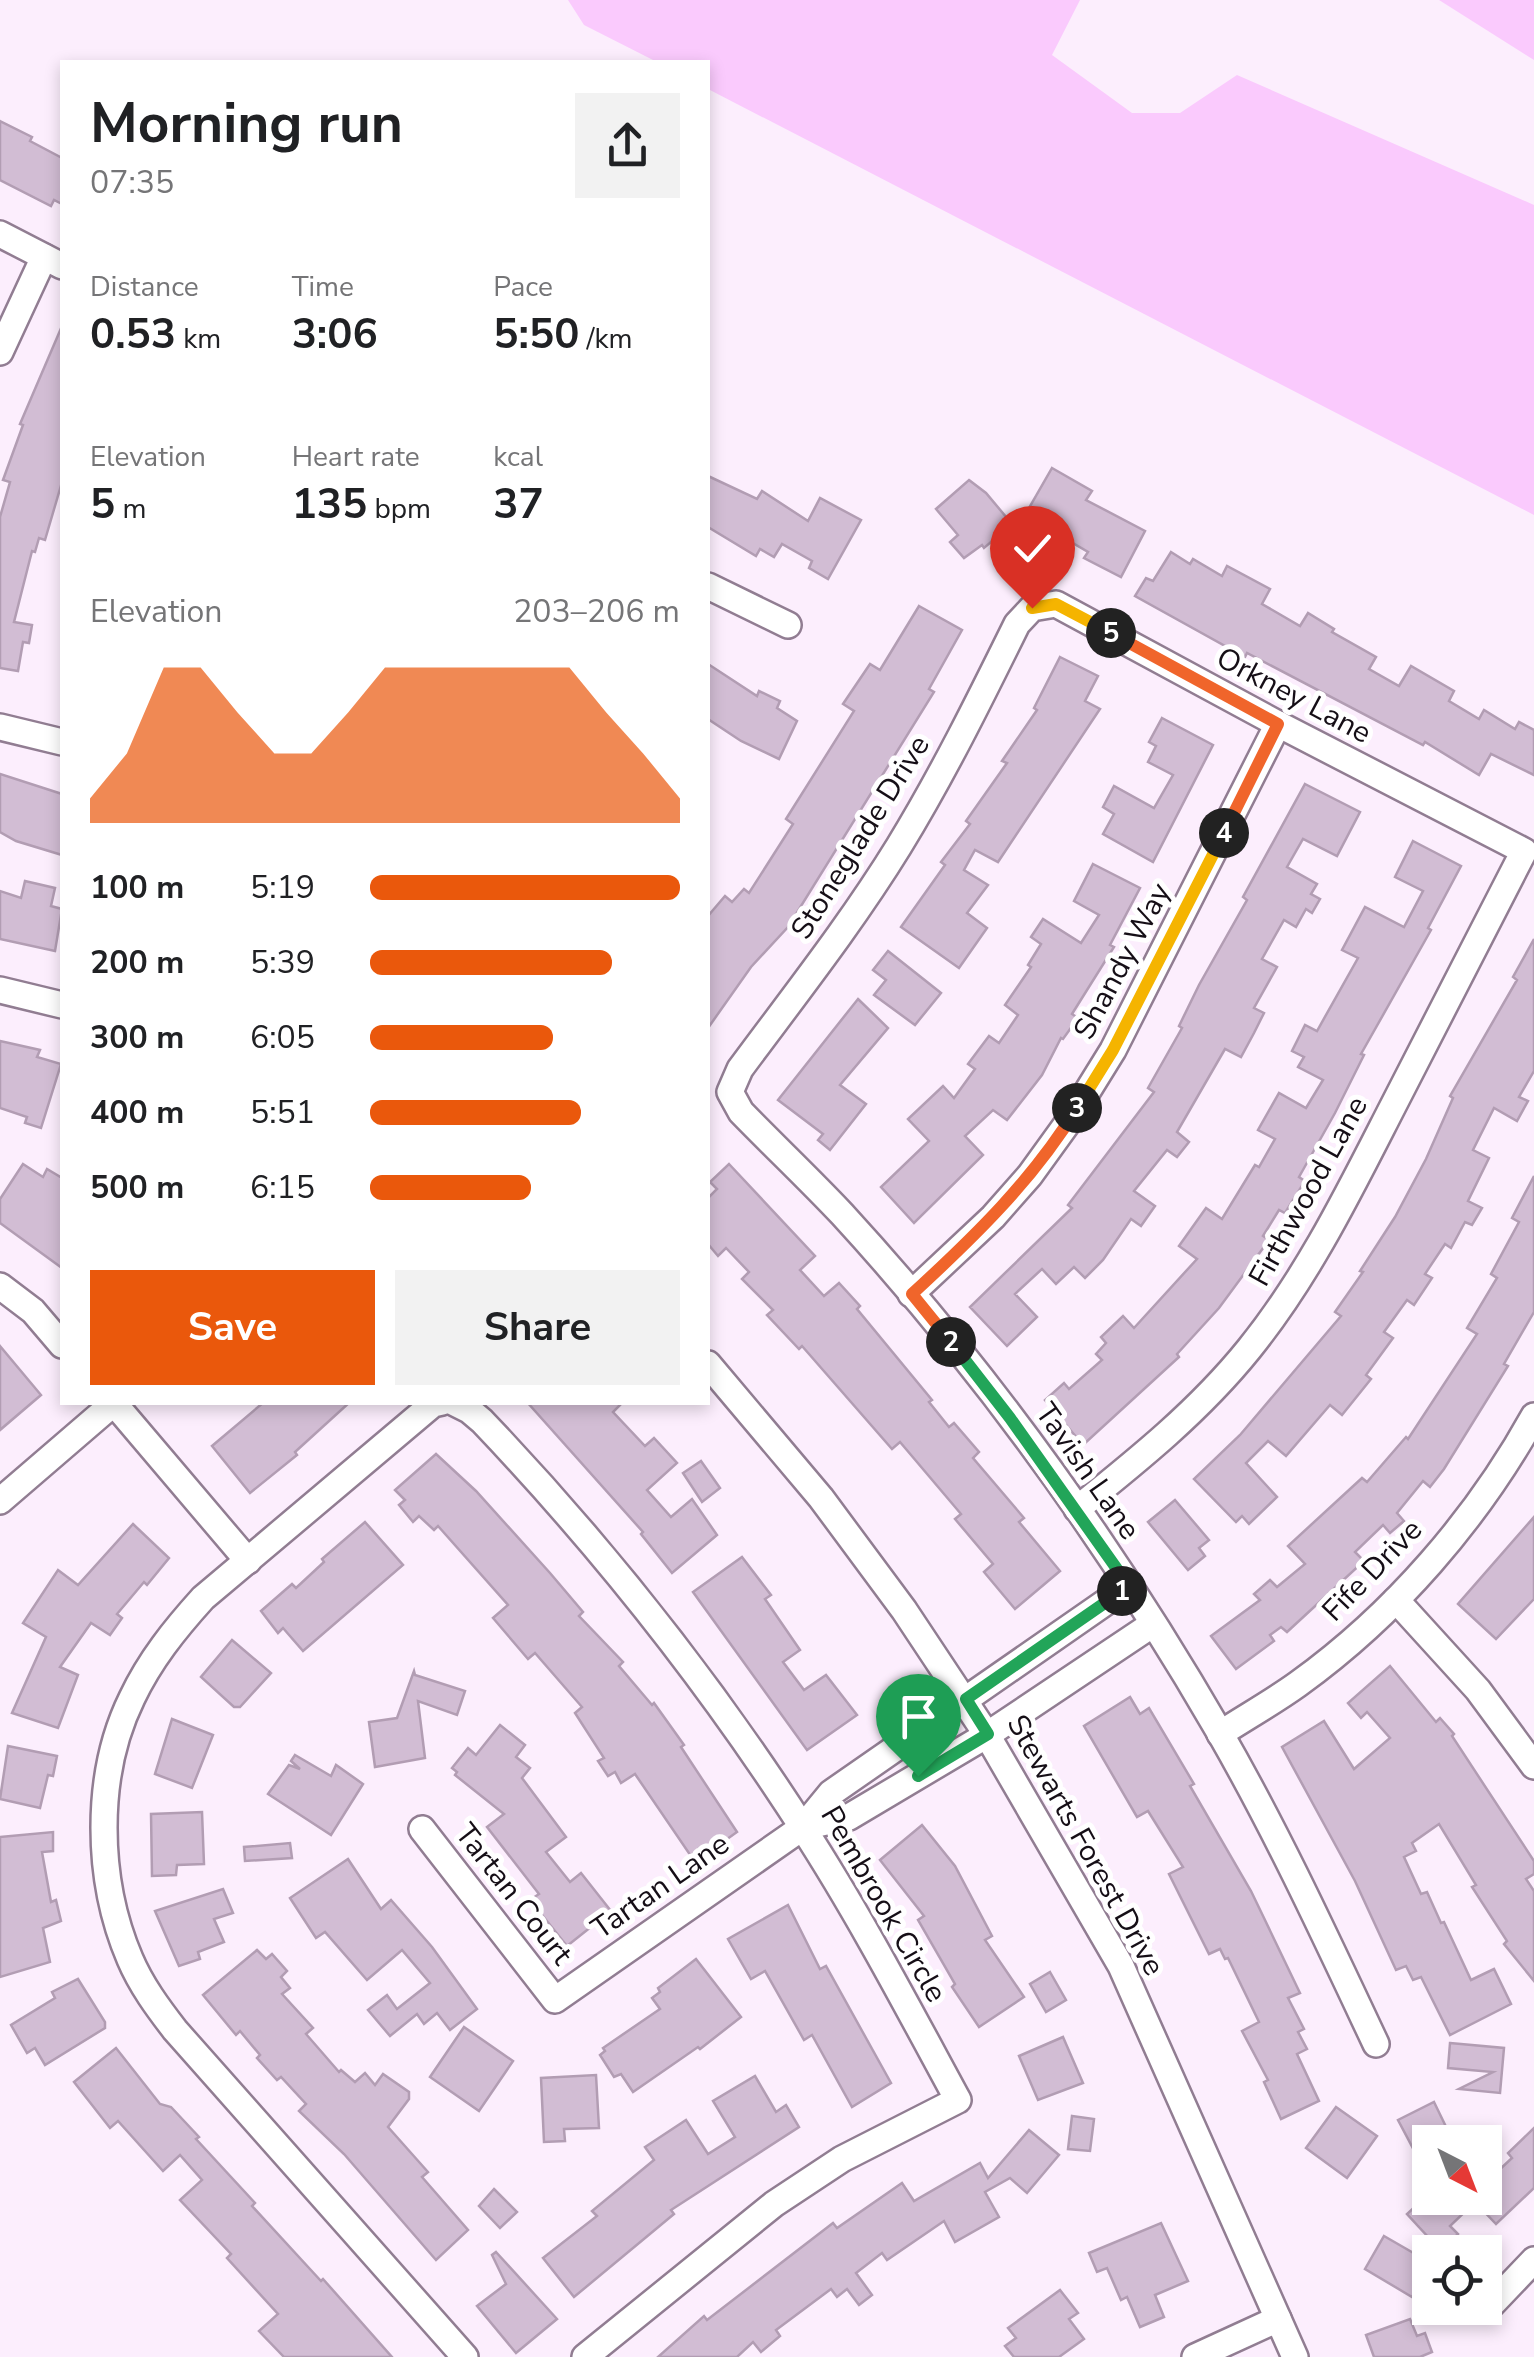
<!DOCTYPE html>
<meta charset="utf-8">
<style>
:root{--surface:#fff;--page:#f2f2f2;--text:#202124;--muted:#757577;--accent:#ea580c}
body{margin:0;font-family:"Nunito Sans",sans-serif;background:var(--page);color:var(--text);height:100vh;display:flex;flex-direction:column;font-size:38px;white-space:nowrap}
*{box-sizing:border-box;margin:0}
p{font-size:32px;color:var(--muted)}
.icon{flex:none;width:55px;height:55px;fill:none;stroke:currentColor;stroke-width:2;stroke-linecap:round;stroke-linejoin:round}
.map{position:relative;flex:1;overflow:hidden}
.panel{position:absolute;left:60px;top:60px;width:650px;height:1345px;display:flex;flex-direction:column;background:var(--surface);border-radius:0px;box-shadow:0 5px 15px #0003}
.panel>*{flex:none}
.needle{width:65px;rotate:138deg}
.controls{position:absolute;left:1412px;top:2125px;display:grid;gap:20px}
.controls a{display:grid;place-items:center;width:90px;height:90px;border-radius:0px;background:var(--surface);box-shadow:0 5px 15px #0003;font-size:50px}
.pin{position:absolute;display:grid;place-items:center;width:85px;height:85px;color:#fff;margin:-102px -42px;border-radius:50% 50% 50% 0;rotate:-45deg;box-shadow:0 0 10px #0007}
.pin .icon{rotate:45deg}
.km{position:absolute;width:50px;height:50px;margin:-25px;border-radius:50%;background:#222;color:#fff;font-size:28px;line-height:50px;text-align:center}
.round{display:grid;place-items:center;flex:none;width:105px;height:105px;border-radius:0px;background:var(--page)}
.headline{display:flex;align-items:center;justify-content:space-between;height:170px;padding:0 30px}
h1{font-size:55px;font-weight:700;line-height:75px}
.metrics{display:grid;grid-template-columns:repeat(3,1fr);gap:15px;height:170px;padding:10px 30px}
.metrics div{display:grid;align-content:center}
.metrics b{font-size:42px;font-weight:700}
.metrics small{font-size:28px;font-weight:400}
.metrics p{font-size:28px}
.chart{height:280px;padding:20px 30px}
.chart p{display:flex;justify-content:space-between}
.chart svg{width:100%;height:180px;margin-top:10px;fill:var(--accent);opacity:.7}
.button{display:flex;gap:20px;margin-top:auto;padding:20px 30px}
.button a{flex:1;height:115px;border-radius:0px;background:var(--accent);color:#fff;font-size:40px;font-weight:700;line-height:115px;text-align:center}
.button a+a{background:var(--page);color:var(--text)}
ul{padding:0 30px;list-style:none;font-size:32px}
li{display:grid;grid-template-columns:160px 120px 1fr;align-items:center;height:75px}
li i{height:25px;border-radius:12px;background:var(--accent)}
.map>svg:first-child{display:block}
.green{fill:#facafd}
.building{fill:#d2bdd4;stroke:#b29db3;stroke-width:2.5}
.lines{fill:none;stroke-linecap:round;stroke-linejoin:round}
.minor-casing{stroke:#917d92;stroke-width:30}
.minor{stroke:#fff;stroke-width:25}
.split-1-casing{stroke:#fff;stroke-width:20}
.split-2-casing{stroke:#fff;stroke-width:20}
.split-3-casing{stroke:#fff;stroke-width:20}
.split-4-casing{stroke:#fff;stroke-width:20}
.split-5-casing{stroke:#fff;stroke-width:20}
.split-6-casing{stroke:#fff;stroke-width:20}
.split-1{stroke:#22a559;stroke-width:12}
.split-2{stroke:#22a559;stroke-width:12}
.split-3{stroke:#f0652b;stroke-width:12}
.split-4{stroke:#f5b400;stroke-width:12}
.split-5{stroke:#f0652b;stroke-width:12}
.split-6{stroke:#f5b400;stroke-width:12}
.labels{text-anchor:middle;stroke-width:10;stroke-linejoin:round;paint-order:stroke}
.street-label{font-size:30px;fill:#150e16;stroke:#fff}
</style>
<div class="map">
<svg width="1534" height="2357" viewBox="0 0 1534 2357">
<rect width="100%" height="100%" fill="#fceefd"/>
<g class="green">
<polygon points="568,0 1080,0 1052,55 1132,113 1180,113 1237,75 1534,205 1534,515 708,89 708,62 657,62 584,25"/>
<polygon points="1439,0 1534,0 1534,60"/>
</g>
<g class="building">
<polygon points="0,121 32,137 30,141 62,158 62,204 54,200 51,206 0,180"/>
<polygon points="62,326 62,482 45,540 39,538 35,552 32,551 14,622 32,625 29,643 23,642 18,671 0,668 0,517 10,482 3,480 23,425 20,424"/>
<polygon points="1052,468 1092,491 1086,500 1145,531 1121,577 1084,558 1088,552 1025,515"/>
<polygon points="708,476 757,499 762,491 808,521 820,498 861,520 828,579 809,568 812,561 782,544 774,557 760,549 756,556 708,527"/>
<polygon points="969,480 986,493 1012,524 984,548 982,545 964,558 950,542 958,535 936,509"/>
<polygon points="1171,552 1190,564 1193,559 1222,576 1227,566 1270,589 1262,604 1300,626 1308,613 1334,629 1332,632 1376,657 1369,669 1399,686 1411,666 1454,691 1449,701 1479,719 1484,710 1515,729 1519,722 1534,730 1534,775 1491,754 1479,775 1425,742 1423,745 1247,653 1245,657 1135,596 1146,578 1153,581"/>
<polygon points="919,606 962,630 929,689 934,692 788,927 751,967 708,1028 708,916 725,896 732,902 744,889 749,893 793,824 786,819 854,711 843,704 870,664 880,670"/>
<polygon points="1060,657 1098,676 1085,701 1100,709 998,862 975,850 964,870 988,885 967,913 987,928 959,968 901,927 945,865 941,862 970,824 966,821 1007,763 1002,761 1037,710 1034,708"/>
<polygon points="708,664 757,696 759,691 780,701 777,708 797,721 779,759 741,741 708,719"/>
<polygon points="1162,718 1213,745 1153,862 1103,834 1114,814 1103,807 1114,786 1154,808 1173,775 1148,762 1156,746 1149,742"/>
<polygon points="0,774 62,794 62,855 16,841 0,832"/>
<polygon points="1305,784 1360,812 1337,856 1303,839 1287,867 1317,884 1311,894 1320,899 1312,913 1306,909 1296,927 1284,920 1262,959 1277,967 1254,1008 1264,1013 1254,1033 1241,1057 1225,1049 1177,1132 1189,1142 1177,1157 1167,1150 1134,1191 1155,1206 1141,1226 1131,1219 1103,1260 1085,1278 1074,1267 1056,1284 1042,1269 1015,1294 1037,1317 1007,1346 970,1307 1072,1208 1068,1205 1154,1092 1148,1088 1182,1028 1179,1026 1199,985 1247,900 1243,897"/>
<polygon points="1413,841 1461,866 1428,928 1431,930 1361,1054 1364,1055 1335,1113 1299,1177 1305,1181 1285,1213 1279,1210 1263,1236 1269,1240 1219,1308 1177,1354 1179,1357 1083,1445 1045,1400 1064,1383 1069,1389 1102,1360 1096,1354 1106,1343 1101,1337 1123,1316 1134,1328 1197,1259 1179,1246 1206,1208 1222,1219 1255,1165 1259,1167 1275,1139 1258,1130 1279,1093 1306,1108 1323,1080 1298,1067 1304,1057 1292,1051 1305,1025 1317,1031 1358,958 1342,950 1365,907 1404,927 1423,891 1395,877"/>
<polygon points="1093,864 1140,888 1110,945 1114,947 1072,1014 1078,1018 1063,1039 1061,1038 1042,1075 1007,1120 993,1110 965,1136 983,1155 914,1223 881,1187 929,1141 908,1119 943,1086 954,1098 975,1069 968,1064 989,1036 999,1043 1018,1015 1005,1005 1031,967 1028,965 1041,944 1031,937 1043,919 1081,943 1099,915 1074,901"/>
<polygon points="25,881 55,888 51,906 62,909 55,951 0,939 0,891 21,898"/>
<polygon points="1534,939 1534,1071 1519,1097 1528,1101 1517,1121 1494,1108 1473,1150 1489,1158 1468,1201 1482,1208 1472,1225 1465,1222 1451,1248 1445,1244 1425,1274 1432,1278 1414,1305 1407,1300 1384,1332 1393,1338 1366,1375 1371,1379 1342,1415 1330,1405 1286,1456 1268,1441 1246,1463 1277,1497 1249,1524 1242,1516 1236,1522 1194,1479 1240,1435 1341,1316 1335,1312 1363,1272 1360,1271 1395,1217 1426,1159 1453,1098 1450,1096 1517,980 1513,977"/>
<polygon points="888,951 941,993 915,1025 874,995 886,980 873,970"/>
<polygon points="858,999 888,1028 840,1085 866,1104 830,1150 818,1140 823,1134 778,1100"/>
<polygon points="0,1041 40,1050 37,1057 61,1064 41,1128 25,1123 27,1117 0,1108"/>
<polygon points="23,1164 43,1177 47,1169 62,1178 62,1268 0,1223 0,1199"/>
<polygon points="729,1164 815,1256 800,1270 824,1296 839,1283 860,1306 857,1309 932,1400 929,1402 949,1427 954,1423 979,1452 973,1458 1024,1518 1019,1522 1060,1571 1015,1609 984,1572 993,1564 955,1519 961,1514 900,1442 892,1449 802,1346 799,1349 767,1315 773,1310 742,1279 749,1272 726,1248 718,1256 708,1244 708,1198 717,1189 710,1182"/>
<polygon points="1534,1176 1534,1312 1504,1364 1508,1366 1444,1469 1430,1487 1423,1481 1397,1513 1404,1521 1390,1533 1383,1525 1355,1552 1364,1561 1287,1632 1281,1627 1270,1635 1274,1641 1236,1669 1211,1636 1260,1600 1254,1594 1270,1580 1277,1587 1305,1564 1288,1546 1362,1478 1367,1482 1406,1437 1408,1439 1477,1334 1467,1328 1497,1278 1491,1274 1519,1222 1512,1218"/>
<polygon points="0,1346 41,1395 0,1430"/>
<polygon points="264,1402 350,1402 295,1452 297,1455 250,1493 212,1446"/>
<polygon points="527,1402 623,1402 613,1412 645,1446 654,1438 677,1463 647,1490 671,1517 692,1499 717,1535 672,1573 641,1534 643,1532"/>
<polygon points="436,1454 476,1491 550,1573 583,1612 579,1616 623,1662 619,1666 652,1705 654,1703 684,1745 681,1747 737,1832 695,1862 635,1774 621,1783 615,1772 608,1776 598,1761 604,1758 575,1713 582,1707 535,1653 528,1659 493,1618 508,1605 438,1526 434,1530 419,1516 413,1522 399,1505 405,1500 395,1490"/>
<polygon points="701,1461 720,1488 702,1502 683,1473"/>
<polygon points="1175,1500 1209,1540 1199,1548 1205,1556 1188,1570 1148,1522"/>
<polygon points="1534,1517 1534,1599 1496,1639 1458,1604"/>
<polygon points="365,1522 403,1565 303,1651 283,1628 278,1633 261,1611 292,1584 296,1588 324,1562 322,1559"/>
<polygon points="133,1524 169,1558 147,1585 144,1582 117,1614 122,1618 110,1635 91,1623 60,1667 78,1675 58,1728 12,1713 46,1637 23,1623 58,1570 78,1585"/>
<polygon points="742,1557 771,1595 765,1599 800,1650 783,1662 804,1690 826,1675 857,1715 807,1750 693,1592"/>
<polygon points="232,1640 271,1673 240,1707 234,1707 201,1677"/>
<polygon points="1390,1666 1436,1722 1440,1718 1454,1734 1452,1736 1534,1861 1534,1874 1526,1879 1534,1891 1534,1981 1504,1944 1507,1941 1472,1887 1476,1885 1439,1824 1412,1843 1416,1851 1404,1857 1421,1894 1427,1892 1441,1923 1444,1922 1471,1980 1494,1969 1511,2004 1450,2035 1421,1977 1413,1980 1406,1966 1396,1970 1355,1881 1282,1747 1324,1721 1354,1769 1390,1738 1367,1712 1361,1718 1348,1703"/>
<polygon points="414,1671 415,1675 465,1691 457,1715 418,1701 425,1758 375,1767 369,1722 397,1718"/>
<polygon points="1130,1697 1140,1714 1149,1708 1194,1784 1190,1786 1251,1891 1300,1993 1288,1998 1304,2029 1298,2032 1307,2049 1297,2054 1319,2101 1281,2119 1264,2082 1268,2080 1242,2031 1259,2022 1228,1958 1225,1959 1220,1949 1209,1954 1169,1874 1183,1867 1148,1811 1137,1817 1084,1726"/>
<polygon points="172,1719 213,1735 192,1788 155,1774"/>
<polygon points="500,1725 525,1745 516,1757 530,1768 522,1778 566,1837 546,1852 570,1882 581,1873 611,1911 567,1946 530,1900 539,1894 487,1827 504,1814 455,1775 457,1772 452,1768 468,1748 476,1755"/>
<polygon points="8,1746 57,1756 53,1776 48,1775 40,1808 0,1799"/>
<polygon points="295,1755 331,1776 336,1765 363,1784 331,1835 268,1794 289,1765 300,1769 291,1761"/>
<polygon points="202,1812 204,1864 177,1865 176,1875 152,1876 151,1814"/>
<polygon points="922,1825 955,1866 992,1936 985,1940 1024,1997 979,2027 952,1987 955,1984 918,1920 924,1916 880,1860"/>
<polygon points="53,1832 53,1851 42,1852 51,1902 56,1900 61,1921 43,1928 50,1962 0,1977 0,1837"/>
<polygon points="290,1843 292,1858 245,1861 244,1847"/>
<polygon points="348,1859 381,1909 391,1900 432,1947 477,2009 450,2030 437,2013 424,2024 417,2014 390,2036 368,2010 387,1995 397,2009 430,1983 402,1950 367,1980 325,1932 316,1938 290,1898"/>
<polygon points="223,1889 233,1913 214,1919 224,1942 198,1952 200,1959 179,1966 155,1911"/>
<polygon points="788,1905 820,1969 826,1966 891,2083 852,2107 812,2035 804,2040 765,1971 751,1979 728,1939"/>
<polygon points="257,1950 266,1959 272,1954 287,1971 281,1977 290,1988 282,1994 313,2028 306,2034 339,2072 341,2070 355,2082 365,2073 375,2085 383,2074 409,2092 409,2099 388,2127 428,2172 422,2177 468,2230 436,2260 344,2154 299,2111 306,2104 281,2077 277,2080 257,2058 260,2055 240,2031 236,2035 203,1995"/>
<polygon points="696,1959 741,2017 700,2049 698,2047 633,2092 621,2074 614,2077 600,2055 605,2051 603,2048 660,2009 652,1998 660,1992 658,1988"/>
<polygon points="1050,1972 1066,2000 1046,2012 1030,1984"/>
<polygon points="78,1979 105,2022 105,2028 45,2065 35,2048 27,2053 11,2025 55,1998 52,1992"/>
<polygon points="464,2027 513,2061 479,2111 430,2077"/>
<polygon points="1063,2037 1083,2083 1038,2100 1019,2056"/>
<polygon points="1450,2043 1504,2048 1500,2093 1459,2089 1493,2072 1448,2068"/>
<polygon points="116,2048 160,2104 171,2107 199,2137 196,2139 255,2203 252,2206 321,2281 323,2279 392,2357 284,2357 259,2331 278,2314 227,2258 231,2254 180,2200 202,2180 180,2155 163,2171 118,2121 110,2128 74,2082"/>
<polygon points="596,2075 599,2128 564,2129 565,2141 544,2142 541,2078"/>
<polygon points="755,2076 776,2112 786,2105 799,2127 671,2210 674,2214 574,2297 543,2258 597,2216 592,2211 654,2160 645,2147 686,2120 708,2154 735,2137 713,2101"/>
<polygon points="1434,2102 1451,2137 1439,2142 1430,2142 1430,2147 1416,2154 1398,2120"/>
<polygon points="1336,2107 1377,2136 1347,2178 1306,2148"/>
<polygon points="1072,2116 1094,2119 1090,2151 1068,2149"/>
<polygon points="1534,2128 1534,2188 1496,2224 1475,2202 1450,2226 1458,2234 1441,2251 1407,2214 1421,2201 1428,2209 1440,2198 1485,2198 1485,2183 1512,2158 1508,2153"/>
<polygon points="1029,2130 1059,2155 1027,2193 1010,2178 985,2192 999,2217 955,2242 944,2221 887,2260 882,2253 856,2273 872,2295 859,2305 847,2289 837,2297 831,2289 776,2330 780,2336 761,2352 753,2342 737,2357 658,2357 704,2316 707,2320 833,2223 837,2228 902,2183 914,2201 980,2163 988,2178"/>
<polygon points="494,2189 517,2212 500,2228 479,2206"/>
<polygon points="1161,2223 1188,2281 1155,2295 1164,2317 1140,2327 1127,2297 1121,2300 1107,2268 1097,2272 1089,2253"/>
<polygon points="1384,2236 1429,2262 1417,2273 1423,2277 1412,2297 1365,2269"/>
<polygon points="496,2252 557,2319 516,2353 477,2306 506,2284 492,2255"/>
<polygon points="1060,2290 1078,2313 1069,2319 1084,2339 1059,2357 1014,2357 1005,2346 1016,2338 1008,2328"/>
<polygon points="1410,2319 1417,2336 1425,2333 1432,2352 1420,2357 1374,2357 1366,2335"/>
</g>
<g class="lines">
<defs>
<g id="minor">
<polyline points="0,234 62,266"/>
<polyline points="0,352 44,257"/>
<polyline points="708,586 788,625"/>
<polyline points="0,727 62,742"/>
<polyline points="0,990 62,1005"/>
<polyline points="0,1286 33,1311 62,1345"/>
<polyline points="911,1294 993,1217 1030,1175 1069,1121 1113,1050 1278,724"/>
<polyline points="708,1364 821,1498 904,1610 987,1735 1121,1966 1295,2357"/>
<polyline points="113,1402 248,1561"/>
<path d="M 442,1402 L 433,1404 L 203,1598 C 175,1629 150,1660 132,1698 C 94,1775 96,1880 130,1959 C 141,1985 158,2008 175,2030 L 465,2357"/>
<path d="M 453,1402 L 469,1410 L 482,1421 C 602,1547 709,1682 803,1828 C 860,1916 908,2008 958,2100 L 842,2159 L 774,2204 L 585,2357"/>
<polyline points="0,1501 115,1402"/>
<path d="M 1077,1509 C 1138,1460 1199,1411 1249,1349 C 1308,1276 1349,1192 1392,1108 C 1436,1023 1480,937 1524,851 L 1278,724 L 1056,604 L 1032,608 L 1017,624 C 980,699 943,774 899,846 C 851,924 794,996 740,1069 L 730,1092 L 741,1112 C 774,1146 809,1179 842,1214 C 987,1372 1113,1548 1220,1733 C 1278,1834 1327,1940 1376,2044"/>
<polyline points="1396,1600 1478,1690 1534,1766"/>
<path d="M 1220,1734 C 1246,1717 1273,1702 1298,1684 C 1394,1615 1477,1519 1534,1416"/>
<polyline points="803,1827 849,1817 987,1735 1153,1624"/>
<polyline points="422,1829 555,2000 803,1827 831,1793 1129,1586"/>
<polyline points="1491,2305 1534,2260"/>
<polyline points="1195,2357 1278,2319"/>
</g>
</defs>
<use href="#minor" class="minor-casing"/>
<use href="#minor" class="minor"/>
</g>
<g class="lines">
<defs>
<polyline id="split-1" points="918,1776 988,1734 966,1699 1122,1591"/>
<polyline id="split-2" points="951,1342 1010,1418 1129,1586 1122,1591"/>
<path id="split-3" d="M 951,1342 L 912,1294 C 973,1238 1033,1180 1077,1108"/>
<polyline id="split-4" points="1077,1108 1113,1050 1224,833"/>
<polyline id="split-5" points="1111,633 1278,724 1224,833"/>
<polyline id="split-6" points="1032,608 1056,604 1111,633"/>
</defs>
<use href="#split-1" class="split-1-casing"/>
<use href="#split-2" class="split-2-casing"/>
<use href="#split-3" class="split-3-casing"/>
<use href="#split-4" class="split-4-casing"/>
<use href="#split-5" class="split-5-casing"/>
<use href="#split-6" class="split-6-casing"/>
<use href="#split-1" class="split-1"/>
<use href="#split-2" class="split-2"/>
<use href="#split-3" class="split-3"/>
<use href="#split-4" class="split-4"/>
<use href="#split-5" class="split-5"/>
<use href="#split-6" class="split-6"/>
</g>
<g class="labels">
<g class="street-label">
<text transform="translate(1294 695) rotate(28)" y="10">Orkney Lane</text>
<text transform="translate(860 837) rotate(-58)" y="10">Stoneglade Drive</text>
<text transform="translate(1122 961) rotate(-62)" y="10">Shandy Way</text>
<text transform="translate(1308 1191) rotate(-61)" y="10">Firthwood Lane</text>
<text transform="translate(1088 1471) rotate(55)" y="10">Tavish Lane</text>
<text transform="translate(1372 1570) rotate(-46)" y="10">Fife Drive</text>
<text transform="translate(1086 1845) rotate(61)" y="10">Stewarts Forest Drive</text>
<text transform="translate(660 1886) rotate(-35)" y="10">Tartan Lane</text>
<text transform="translate(514 1894) rotate(52)" y="10">Tartan Court</text>
<text transform="translate(884 1904) rotate(60)" y="10">Pembrook Circle</text>
</g>
</g>
</svg>
<div class="controls">
<a><svg class="needle" viewBox="-14 -14 28 28"><path d="M0-13l5 13h-10z" fill="#e53935"/><path d="M0 13l5-13h-10z" fill="#757577"/></svg></a>
<a><svg class="icon" aria-label="locate" viewBox="0 0 24 24"><circle cx="12" cy="12" r="6"/><path d="M12 2v4M12 18v4M2 12h4M18 12h4"/></svg></a>
</div>
<div class="pin" style="left:918px;top:1776px;background:#1e9e55"><svg class="icon" aria-label="arrive" viewBox="0 0 24 24"><path d="M6 21V4h12l-3 4 3 4H6"/></svg></div>
<div class="pin" style="left:1032px;top:608px;background:#d93025"><svg class="icon" aria-label="check" viewBox="0 0 24 24"><path d="M5 12l5 5 9-10"/></svg></div>
<b class="km" style="left:1122px;top:1591px">1</b>
<b class="km" style="left:951px;top:1342px">2</b>
<b class="km" style="left:1077px;top:1108px">3</b>
<b class="km" style="left:1224px;top:833px">4</b>
<b class="km" style="left:1111px;top:633px">5</b>
<section class="panel">
<div class="headline"><div><h1>Morning run</h1><p>07:35</p></div><a class="round"><svg class="icon" aria-label="share" viewBox="0 0 24 24"><path d="M12 15V3M7 8l5-5 5 5M5 13v7h14v-7"/></svg></a></div>
<div class="metrics">
<div><p>Distance</p><b>0.53<small> km</small></b></div>
<div><p>Time</p><b>3:06</b></div>
<div><p>Pace</p><b>5:50<small> /km</small></b></div>
</div>
<div class="metrics">
<div><p>Elevation</p><b>5<small> m</small></b></div>
<div><p>Heart rate</p><b>135<small> bpm</small></b></div>
<div><p>kcal</p><b>37</b></div>
</div>
<div class="chart"><p><span>Elevation</span>203–206 m</p>
<svg viewBox="0 0 160 44" preserveAspectRatio="none"><path d="M0 44V38L10 27L20 6L30 6L40 17L50 27L60 27L70 17L80 6L90 6L100 6L110 6L120 6L130 6L140 17L150 27L160 38V44z"/></svg>
</div>
<ul>
<li><b>100 m</b>5:19<i style="width:100%"></i></li>
<li><b>200 m</b>5:39<i style="width:78%"></i></li>
<li><b>300 m</b>6:05<i style="width:59%"></i></li>
<li><b>400 m</b>5:51<i style="width:68%"></i></li>
<li><b>500 m</b>6:15<i style="width:52%"></i></li>
</ul>
<div class="button"><a>Save</a><a>Share</a></div>
</section>
</div>
